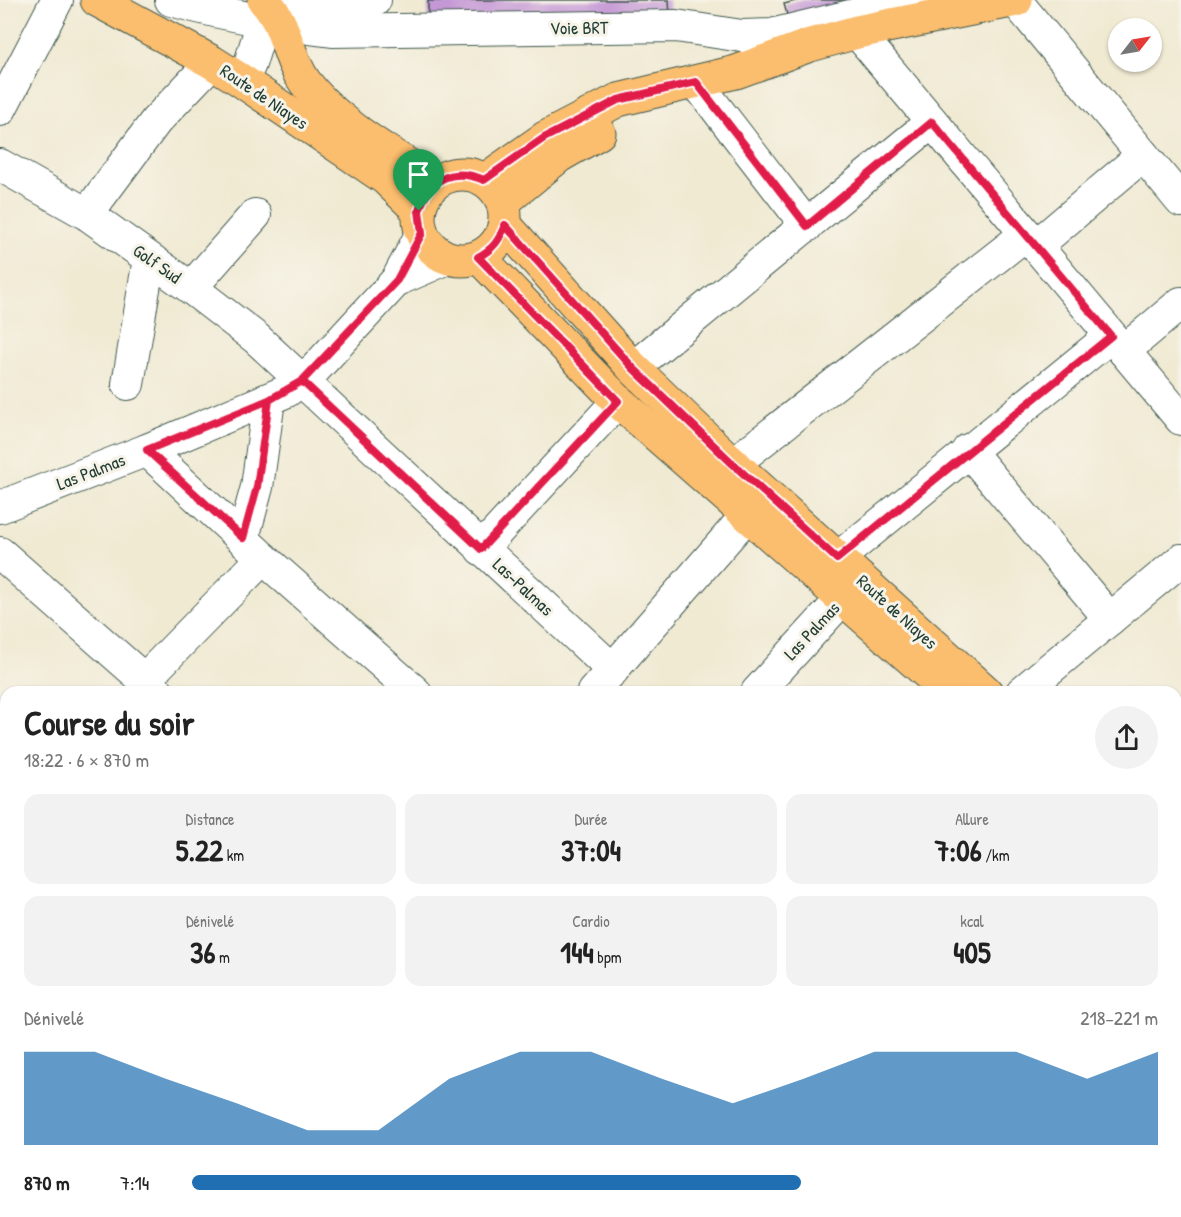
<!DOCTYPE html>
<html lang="fr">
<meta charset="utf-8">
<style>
:root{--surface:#fff;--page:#f2f2f2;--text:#222;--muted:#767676;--accent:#1f6fb2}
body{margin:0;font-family:"Patrick Hand",sans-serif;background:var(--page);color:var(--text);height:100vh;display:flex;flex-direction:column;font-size:22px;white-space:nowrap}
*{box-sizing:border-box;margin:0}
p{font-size:20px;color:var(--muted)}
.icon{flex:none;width:33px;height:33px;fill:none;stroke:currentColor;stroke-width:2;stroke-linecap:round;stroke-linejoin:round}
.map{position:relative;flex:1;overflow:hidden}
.drawer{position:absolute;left:0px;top:686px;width:1182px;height:532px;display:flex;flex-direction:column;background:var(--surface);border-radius:18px 18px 0 0;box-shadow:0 2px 4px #0004}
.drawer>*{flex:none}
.needle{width:39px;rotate:59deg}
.buttons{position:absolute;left:1108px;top:18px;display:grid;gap:12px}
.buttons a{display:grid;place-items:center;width:54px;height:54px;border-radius:50%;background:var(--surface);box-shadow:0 2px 4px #0004;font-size:30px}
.pin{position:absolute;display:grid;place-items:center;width:51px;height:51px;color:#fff;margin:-62px -26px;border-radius:50% 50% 50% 0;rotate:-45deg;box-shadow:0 0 6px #0007}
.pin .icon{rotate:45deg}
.round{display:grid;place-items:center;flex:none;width:63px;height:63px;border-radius:32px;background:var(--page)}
.headline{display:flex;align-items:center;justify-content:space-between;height:102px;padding:0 24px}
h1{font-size:33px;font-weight:700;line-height:45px}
.metrics{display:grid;grid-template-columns:repeat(3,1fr);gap:9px;height:102px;padding:6px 24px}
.metrics div{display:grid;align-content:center;border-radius:15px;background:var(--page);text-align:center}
.metrics b{font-size:30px;font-weight:700}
.metrics small{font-size:16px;font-weight:400}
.metrics p{font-size:16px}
.chart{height:168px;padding:12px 24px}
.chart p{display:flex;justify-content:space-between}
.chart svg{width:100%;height:108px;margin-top:6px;fill:var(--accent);opacity:.7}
ul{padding:0 24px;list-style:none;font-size:20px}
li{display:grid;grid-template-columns:96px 72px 1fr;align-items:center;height:45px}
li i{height:15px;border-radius:8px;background:var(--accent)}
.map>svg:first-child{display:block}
.building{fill:#c497d5}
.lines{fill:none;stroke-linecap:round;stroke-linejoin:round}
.minor-casing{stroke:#3e574c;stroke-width:34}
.major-casing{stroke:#3e574c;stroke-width:35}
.path{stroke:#3e574c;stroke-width:4;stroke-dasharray:4.5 4.5;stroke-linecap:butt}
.minor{stroke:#fff;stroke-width:32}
.major{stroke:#fbbd6e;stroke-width:33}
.route-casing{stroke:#fff;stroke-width:12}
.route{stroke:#e11d48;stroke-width:8}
.labels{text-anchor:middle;stroke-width:6;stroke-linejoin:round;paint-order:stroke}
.street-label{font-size:18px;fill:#1f3d34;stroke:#f7f3e8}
</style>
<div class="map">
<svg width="1181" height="1217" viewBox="0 0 1181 1217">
<rect width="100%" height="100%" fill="#f7f3e8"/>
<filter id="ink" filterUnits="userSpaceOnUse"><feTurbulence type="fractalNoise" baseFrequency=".0167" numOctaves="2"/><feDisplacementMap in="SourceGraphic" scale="12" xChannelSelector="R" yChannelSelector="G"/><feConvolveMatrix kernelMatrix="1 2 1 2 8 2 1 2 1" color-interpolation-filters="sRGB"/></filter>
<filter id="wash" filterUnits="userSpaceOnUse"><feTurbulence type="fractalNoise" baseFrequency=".008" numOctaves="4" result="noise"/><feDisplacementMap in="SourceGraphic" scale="24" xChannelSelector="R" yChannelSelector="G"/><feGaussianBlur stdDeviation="1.35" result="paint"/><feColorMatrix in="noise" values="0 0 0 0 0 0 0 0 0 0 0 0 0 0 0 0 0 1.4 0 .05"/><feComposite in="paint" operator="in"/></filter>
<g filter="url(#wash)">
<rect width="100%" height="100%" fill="#f0ead3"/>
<g id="blocks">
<g class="building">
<polygon points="489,0 669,0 670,18 428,23 428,1"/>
<polygon points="799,0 888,0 790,25 784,4"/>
</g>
</g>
</g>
<g filter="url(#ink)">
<use href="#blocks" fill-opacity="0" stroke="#3e574c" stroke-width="1.5"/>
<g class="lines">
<defs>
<g id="minor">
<path d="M 171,0 C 224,15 277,24 332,31 L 676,26 L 742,36 L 771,35 L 917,0"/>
<polyline points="1015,0 1181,201"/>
<polyline points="264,10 375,0"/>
<polyline points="857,32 1181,419"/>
<polyline points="242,81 250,64 263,21 276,5"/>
<polyline points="696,82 807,226"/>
<polyline points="0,110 57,0"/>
<polyline points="0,165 87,214 191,288 256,338 613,670"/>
<polyline points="87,214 156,121 212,62"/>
<polyline points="1036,246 1143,155"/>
<polyline points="397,280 448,258"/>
<polyline points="191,288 255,215"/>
<polyline points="1124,351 1181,303"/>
<polyline points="633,368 932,122"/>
<polyline points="128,384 149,259"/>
<polyline points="147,450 263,558 415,692"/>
<polyline points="968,450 1110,619"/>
<polyline points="733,464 1026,234"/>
<polyline points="0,507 147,450 287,391 315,369 397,280 422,233"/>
<polyline points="243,538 257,487 269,400"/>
<polyline points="481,549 618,401"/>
<polyline points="0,553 158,692"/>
<polyline points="837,559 1111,336"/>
<polyline points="145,679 263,558"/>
<polyline points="593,692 748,514"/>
<polyline points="757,692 843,598"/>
<polyline points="1022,692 1181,560"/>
<polyline points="1176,801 1181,796"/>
<polyline points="0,1104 6,1104"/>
<polyline points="1176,1197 1181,1198"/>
<polyline points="294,1212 295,1217"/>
<polyline points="876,1212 879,1217"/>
</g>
<g id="major">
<polyline points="97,0 212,62 242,81 385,178 419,211"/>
<path d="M 264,0 C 288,26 286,56 305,82 C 337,124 392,155 436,182"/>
<circle cx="462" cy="217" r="43"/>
<polyline points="485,180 545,138 618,100 736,72 807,46 857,32 1016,0"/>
<polyline points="503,202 559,156 599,133"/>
<polyline points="505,225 633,368 733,464 986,692"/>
<polyline points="479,257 618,401 949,692"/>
<polyline points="1176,857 1181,862"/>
<polyline points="1176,893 1181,897"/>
</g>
</defs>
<use href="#minor" class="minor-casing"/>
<use href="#major" class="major-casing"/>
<polyline class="path" points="0,900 6,899"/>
<use href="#minor" class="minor"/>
<use href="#major" class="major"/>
</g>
</g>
<g class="lines" filter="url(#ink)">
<defs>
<path id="route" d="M 419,211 L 422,233 L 397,280 L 302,381 L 269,400 L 147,450 L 243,538 L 257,487 L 269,400 L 302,381 L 481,549 L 618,401 L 478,257 C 493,249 499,241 505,225 L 633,368 L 733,464 L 837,559 L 1111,336 L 932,122 L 807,226 L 696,82 L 618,100 L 544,138 L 484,180 C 453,167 429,178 419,211"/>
</defs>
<use href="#route" class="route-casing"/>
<use href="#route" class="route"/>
</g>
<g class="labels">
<g class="street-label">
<text transform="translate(579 28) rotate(-1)" y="6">Voie BRT</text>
<text transform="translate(264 97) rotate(34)" y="6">Route de Niayes</text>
<text transform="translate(157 264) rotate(35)" y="6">Golf Sud</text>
<text transform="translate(91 472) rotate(-21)" y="6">Las Palmas</text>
<text transform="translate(523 587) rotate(43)" y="6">Las-Palmas</text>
<text transform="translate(897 612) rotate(42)" y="6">Route de Niayes</text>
<text transform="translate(812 631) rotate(-47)" y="6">Las Palmas</text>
</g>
</g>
</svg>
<div class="buttons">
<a><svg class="needle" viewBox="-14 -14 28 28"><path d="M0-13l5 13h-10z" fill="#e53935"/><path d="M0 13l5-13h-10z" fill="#767676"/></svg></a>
</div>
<div class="pin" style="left:419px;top:211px;background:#1e9e55"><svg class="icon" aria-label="arrive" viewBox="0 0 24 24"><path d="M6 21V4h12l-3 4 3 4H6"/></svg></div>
<section class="drawer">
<div class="headline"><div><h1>Course du soir</h1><p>18:22 · 6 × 870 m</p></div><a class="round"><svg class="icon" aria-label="share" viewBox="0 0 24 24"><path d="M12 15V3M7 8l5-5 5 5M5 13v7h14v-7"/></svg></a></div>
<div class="metrics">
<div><p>Distance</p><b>5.22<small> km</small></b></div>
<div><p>Durée</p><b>37:04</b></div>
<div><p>Allure</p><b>7:06<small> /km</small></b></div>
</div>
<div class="metrics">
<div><p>Dénivelé</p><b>36<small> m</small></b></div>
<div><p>Cardio</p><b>144<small> bpm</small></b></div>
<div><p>kcal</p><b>405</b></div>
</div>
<div class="chart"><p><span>Dénivelé</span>218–221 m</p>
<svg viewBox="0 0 160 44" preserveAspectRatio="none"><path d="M0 44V6L10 6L20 17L30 27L40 38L50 38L60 17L70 6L80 6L90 17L100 27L110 17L120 6L130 6L140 6L150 17L160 6V44z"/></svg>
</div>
<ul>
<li><b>870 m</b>7:14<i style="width:63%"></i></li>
</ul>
</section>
</div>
